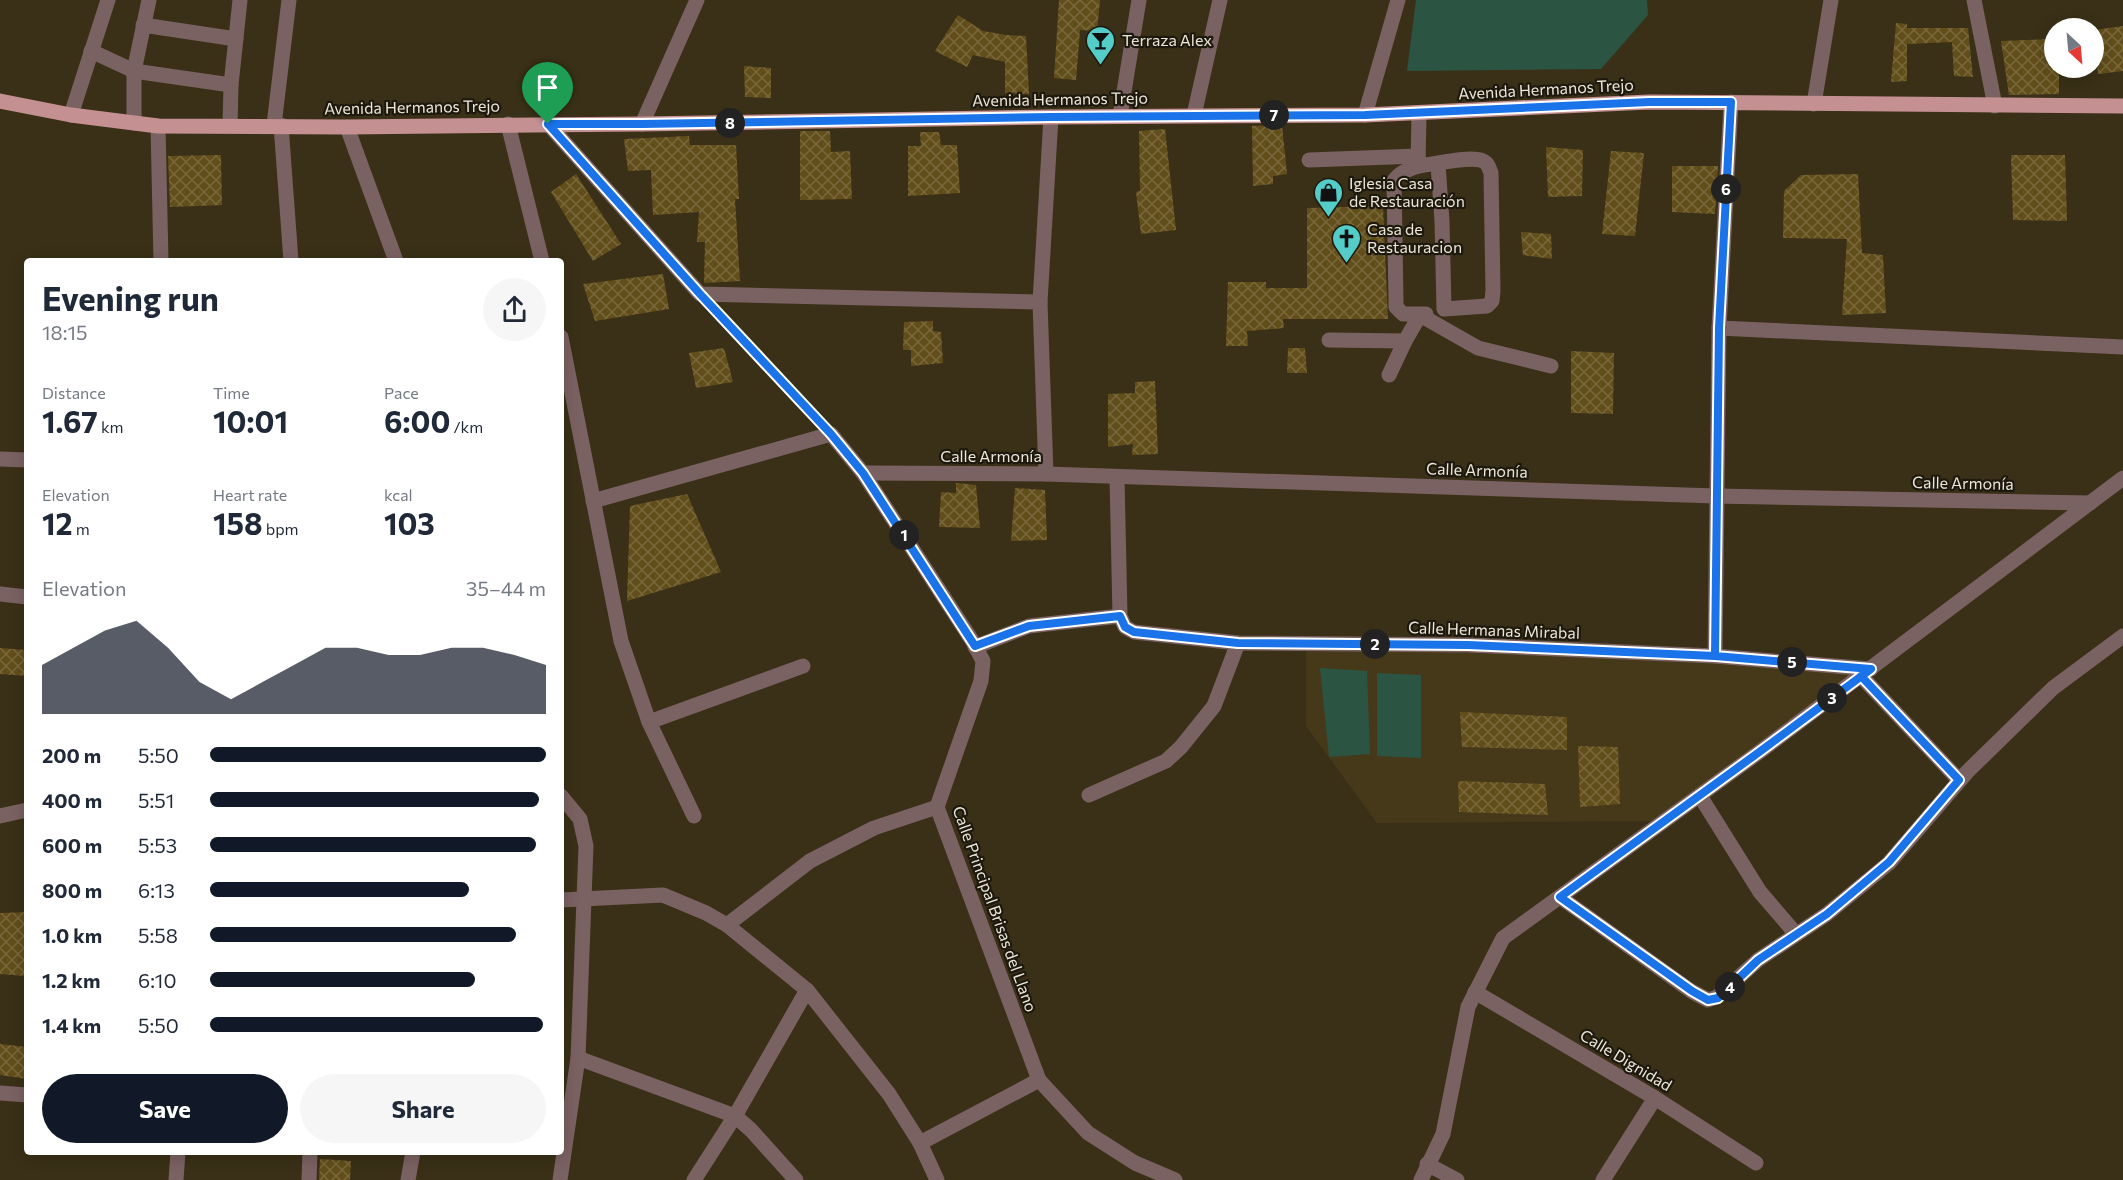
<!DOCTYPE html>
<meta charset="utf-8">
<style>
:root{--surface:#fff;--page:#f6f6f7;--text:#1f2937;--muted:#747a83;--accent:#111827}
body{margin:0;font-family:Commissioner,sans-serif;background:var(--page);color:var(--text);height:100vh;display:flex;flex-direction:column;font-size:22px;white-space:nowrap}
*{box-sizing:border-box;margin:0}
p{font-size:20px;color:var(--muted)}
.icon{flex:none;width:33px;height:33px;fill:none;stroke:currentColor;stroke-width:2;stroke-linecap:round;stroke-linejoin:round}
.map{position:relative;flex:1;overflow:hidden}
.details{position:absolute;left:24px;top:258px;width:540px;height:897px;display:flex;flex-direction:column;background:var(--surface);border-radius:6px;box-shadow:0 3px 15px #0003}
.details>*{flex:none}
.needle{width:39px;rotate:154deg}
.fabs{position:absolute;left:2044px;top:18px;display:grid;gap:12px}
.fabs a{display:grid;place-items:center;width:60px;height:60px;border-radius:50%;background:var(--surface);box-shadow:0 3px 15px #0003;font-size:30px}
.pin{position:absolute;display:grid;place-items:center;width:51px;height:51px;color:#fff;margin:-62px -26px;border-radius:50% 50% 50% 0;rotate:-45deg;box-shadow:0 0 6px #0007}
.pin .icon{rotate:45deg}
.km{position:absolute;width:30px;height:30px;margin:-15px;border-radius:50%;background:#222;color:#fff;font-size:16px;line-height:30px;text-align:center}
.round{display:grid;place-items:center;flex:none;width:63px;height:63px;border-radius:32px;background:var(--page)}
.summary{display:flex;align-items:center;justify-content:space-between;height:102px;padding:0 18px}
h1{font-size:33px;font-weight:700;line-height:45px}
.stats{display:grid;grid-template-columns:repeat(3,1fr);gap:9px;height:102px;padding:6px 18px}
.stats div{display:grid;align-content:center}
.stats b{font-size:30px;font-weight:700}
.stats small{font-size:16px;font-weight:400}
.stats p{font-size:16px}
.chart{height:168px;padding:12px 18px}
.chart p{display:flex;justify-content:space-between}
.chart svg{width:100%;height:108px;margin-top:6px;fill:var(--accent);opacity:.7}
.action{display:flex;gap:12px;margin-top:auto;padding:12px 18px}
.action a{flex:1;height:69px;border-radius:36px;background:var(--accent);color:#fff;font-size:24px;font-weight:700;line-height:69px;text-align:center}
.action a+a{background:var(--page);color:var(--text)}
ul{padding:0 18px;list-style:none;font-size:20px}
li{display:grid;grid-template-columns:96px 72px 1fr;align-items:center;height:45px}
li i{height:15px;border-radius:8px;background:var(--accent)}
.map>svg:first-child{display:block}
.built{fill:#463919}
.grass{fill:#2b5542}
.building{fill:url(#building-cross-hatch)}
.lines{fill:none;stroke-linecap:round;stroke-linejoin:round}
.path{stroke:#877f6a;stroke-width:3;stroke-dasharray:3 3;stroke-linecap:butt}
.minor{stroke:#7b6262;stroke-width:15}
.major{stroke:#c49092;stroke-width:15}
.route-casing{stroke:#fff;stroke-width:12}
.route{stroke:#1a73e8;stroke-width:8}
.labels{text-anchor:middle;stroke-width:4.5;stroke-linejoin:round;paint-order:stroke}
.poi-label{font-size:16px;fill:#ece6d7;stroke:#1d190e;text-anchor:start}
.street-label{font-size:16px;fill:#ece6d7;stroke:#1d190e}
</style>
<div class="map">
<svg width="2123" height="1180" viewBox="0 0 2123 1180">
<defs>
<pattern id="building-cross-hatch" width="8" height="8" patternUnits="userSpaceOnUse" patternTransform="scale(1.5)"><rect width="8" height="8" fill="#624e1a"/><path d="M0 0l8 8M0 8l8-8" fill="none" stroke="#79683b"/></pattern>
</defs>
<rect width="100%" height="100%" fill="#3a3017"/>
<polygon class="built" points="1306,644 1871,669 1665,821 1377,823 1306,726"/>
<g class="grass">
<polygon points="1416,0 1647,0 1648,15 1601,69 1407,71"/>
<polygon points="1320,668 1367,671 1370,754 1329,757"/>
<polygon points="1377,673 1421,675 1421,758 1377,756"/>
</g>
<g class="building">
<polygon points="1059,0 1100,0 1097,31 1080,30 1076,80 1054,78"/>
<polygon points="958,15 983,31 1006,35 1026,36 1029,94 1005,93 1005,62 973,55 967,67 935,51"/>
<polygon points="1896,23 1907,24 1907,28 1968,28 1973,77 1954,76 1952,42 1907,44 1907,81 1891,82"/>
<polygon points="2123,26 2123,71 2098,74 2096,57 2094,57 2094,30"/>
<polygon points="2055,39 2055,68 2059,68 2059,94 2009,95 2001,41"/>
<polygon points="744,66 771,68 771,98 745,97"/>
<polygon points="1282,125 1287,174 1273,176 1273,184 1253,186 1252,126"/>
<polygon points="1165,129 1176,230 1141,234 1136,192 1140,191 1139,131"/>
<polygon points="800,131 830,131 831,152 850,151 852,199 800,200"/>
<polygon points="920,132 939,132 941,145 957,145 960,193 908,196 908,146 921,146"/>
<polygon points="689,136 690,145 736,145 739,199 735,199 740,281 704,283 705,242 697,242 699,212 653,215 651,170 628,171 624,139"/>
<polygon points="1546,147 1583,150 1582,196 1548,197"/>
<polygon points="1611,151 1644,153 1635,236 1602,234"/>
<polygon points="221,155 222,205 170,207 168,156"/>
<polygon points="2011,155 2065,155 2067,221 2013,220"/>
<polygon points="1672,166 1718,166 1715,214 1672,212"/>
<polygon points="576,174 621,244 593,261 551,192"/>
<polygon points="1858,174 1862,253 1883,255 1886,313 1842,315 1847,239 1783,238 1784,191 1801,175"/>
<polygon points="1383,206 1388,319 1283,319 1284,328 1247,331 1248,346 1226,346 1228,282 1266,282 1266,288 1307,288 1307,208"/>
<polygon points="1521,232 1551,234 1552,259 1523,255"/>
<polygon points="663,274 669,309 595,321 583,284"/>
<polygon points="933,321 933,331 941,332 943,363 911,366 911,350 903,350 904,322"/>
<polygon points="724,348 733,382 696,388 689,353"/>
<polygon points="1288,348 1305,348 1307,373 1287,373"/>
<polygon points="1571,351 1614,353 1613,414 1571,413"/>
<polygon points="1155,381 1158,454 1132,455 1133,444 1108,447 1108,394 1135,393 1135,382"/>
<polygon points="956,483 976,485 980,528 939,527 941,492 956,493"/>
<polygon points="1015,488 1045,490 1047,540 1011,541"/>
<polygon points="687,494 721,572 627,601 630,506"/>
<polygon points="0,648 27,650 27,676 0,674"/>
<polygon points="1460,712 1567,717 1567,750 1462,747"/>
<polygon points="1578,746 1618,747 1620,804 1580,807"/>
<polygon points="1458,781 1545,784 1548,815 1459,812"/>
<polygon points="27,912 25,976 0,974 0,913"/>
<polygon points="0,1044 27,1047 27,1079 0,1075"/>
<polygon points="320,1159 351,1161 350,1180 319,1180"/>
</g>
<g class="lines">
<polyline class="path" points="715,311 817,420"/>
<g class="minor">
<polyline points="149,0 134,71 231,85 240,0"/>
<polyline points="1974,0 1995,106"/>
<polyline points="143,25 236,39"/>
<polyline points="91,51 134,71 134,123"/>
<polyline points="1814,104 1831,0"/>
<path d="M 1419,113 L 1418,166 C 1432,165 1471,155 1483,161 C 1488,163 1489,168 1491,173 L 1493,291 L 1492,301 L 1487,306 L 1444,309 L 1442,221 L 1438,164"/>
<polyline points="71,115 108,0"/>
<polyline points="1194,115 1220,0"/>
<polyline points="1365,115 1398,0"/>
<polyline points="1120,116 1139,0"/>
<polyline points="508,124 542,261"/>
<polyline points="548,124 700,294 1040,302"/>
<polyline points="642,124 697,0"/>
<polyline points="230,125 231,85"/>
<polyline points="274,125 289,0"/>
<polyline points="281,125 291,261"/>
<polyline points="158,126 161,261"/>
<polyline points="347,127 396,261"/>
<polyline points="1309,160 1418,156"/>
<path d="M 1418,166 C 1408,170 1400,172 1394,181 L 1396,301 L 1396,307 L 1403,314 L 1426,314"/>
<polyline points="1719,328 2123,347"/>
<polyline points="561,337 621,641 649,722 694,816"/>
<polyline points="1329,340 1405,341"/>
<polyline points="1389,375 1405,341 1420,315 1478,348 1551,366"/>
<polyline points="0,459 27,460"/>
<polyline points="863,473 1046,474 1716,496 2090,503"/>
<polyline points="1046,474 1040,302 1051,117"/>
<polyline points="1117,477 1120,616 1125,627 1134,632 1238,643 1468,645 1715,656 1871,669"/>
<polyline points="593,501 831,434 863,473 973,642 983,661 981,681 937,807 1039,1080 1088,1133 1135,1163 1175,1180"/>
<polyline points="0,594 27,597"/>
<polyline points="975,647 1029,626 1120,616"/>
<polyline points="1715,656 1719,328 1731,102"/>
<polyline points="1861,676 1959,780"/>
<polyline points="649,722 803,666"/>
<polyline points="1089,795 1166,761 1181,747 1214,706 1238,643"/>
<polyline points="1700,796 1760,892 1796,934"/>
<polyline points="0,816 27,810"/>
<polyline points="1560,897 1691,991 1708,1000 1717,997 1758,960 1827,914 1889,863 1967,772 2053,688 2123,636"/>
<polyline points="561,900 663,895 706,913 727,925 807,990 889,1094 920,1143 937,1180"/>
<polyline points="727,925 810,861 874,828 937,807"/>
<polyline points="1475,992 1655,1098 1756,1163"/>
<polyline points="578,1058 735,1116 751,1130 796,1180"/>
<polyline points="0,1093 27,1095"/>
<polyline points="920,1143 1039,1080"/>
<polyline points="1427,1164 1457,1180"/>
<polyline points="176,1180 178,1152"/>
<polyline points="309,1180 310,1152"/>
<polyline points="408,1180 413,1152"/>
<polyline points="560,1180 578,1058 586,846 580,819 561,796"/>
<polyline points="694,1180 735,1116 807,990"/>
<polyline points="1421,1180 1443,1134 1468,1007 1503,938 1762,750 2123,478"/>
<polyline points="1603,1180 1655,1098"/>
</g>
<polyline class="major" points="0,101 71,115 158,126 347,127 642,124 1051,117 1365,115 1649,102 2123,106"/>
</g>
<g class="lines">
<defs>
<polyline id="route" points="548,124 700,294 831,434 863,473 975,646 1029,626 1120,616 1125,627 1134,632 1238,643 1468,645 1715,656 1871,669 1762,750 1560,897 1692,991 1708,1000 1718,998 1758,960 1827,914 1889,862 1959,780 1861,676 1871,669 1715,656 1719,328 1731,102 1649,102 1365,115 1051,117 642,124 548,124"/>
</defs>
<use href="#route" class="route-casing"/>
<use href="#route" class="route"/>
</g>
<defs>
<symbol id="bar-pin" viewBox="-11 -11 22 30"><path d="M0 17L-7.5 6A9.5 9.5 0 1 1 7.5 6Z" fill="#54cdc8" stroke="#1d190e"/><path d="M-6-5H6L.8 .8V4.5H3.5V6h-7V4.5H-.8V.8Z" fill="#111"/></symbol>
<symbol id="shop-pin" viewBox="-11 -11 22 30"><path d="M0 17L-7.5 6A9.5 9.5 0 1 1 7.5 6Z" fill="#54cdc8" stroke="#1d190e"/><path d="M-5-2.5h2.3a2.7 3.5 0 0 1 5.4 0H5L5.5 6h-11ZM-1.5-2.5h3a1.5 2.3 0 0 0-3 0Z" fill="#111"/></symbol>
<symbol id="church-pin" viewBox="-11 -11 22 30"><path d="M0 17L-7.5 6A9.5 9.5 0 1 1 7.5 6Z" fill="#54cdc8" stroke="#1d190e"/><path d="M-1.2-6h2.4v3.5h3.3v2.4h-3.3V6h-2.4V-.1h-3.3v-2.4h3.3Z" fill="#111"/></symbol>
</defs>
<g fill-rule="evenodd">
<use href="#bar-pin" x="1084" y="24" width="33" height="45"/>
<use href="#shop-pin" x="1312" y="176" width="33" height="45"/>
<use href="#church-pin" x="1330" y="222" width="33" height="45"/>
</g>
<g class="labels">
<g class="poi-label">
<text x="1122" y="46">Terraza Alex</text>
<text x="1349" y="189">Iglesia Casa<tspan x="1349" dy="18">de Restauración</tspan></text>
<text x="1367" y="235">Casa de<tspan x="1367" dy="18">Restauracion</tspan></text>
</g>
<g class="street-label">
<text transform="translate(1546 89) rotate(-3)" y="6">Avenida Hermanos Trejo</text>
<text transform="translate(1060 99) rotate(-1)" y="6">Avenida Hermanos Trejo</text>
<text transform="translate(412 107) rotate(-1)" y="6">Avenida Hermanos Trejo</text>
<text x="991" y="462">Calle Armonía</text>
<text transform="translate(1477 470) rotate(2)" y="6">Calle Armonía</text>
<text transform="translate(1963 483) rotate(1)" y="6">Calle Armonía</text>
<text transform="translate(1494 630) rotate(2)" y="6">Calle Hermanas Mirabal</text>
<text transform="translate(995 909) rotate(70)" y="6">Calle Principal Brisas del Llano</text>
<text transform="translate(1626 1060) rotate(31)" y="6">Calle Dignidad</text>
</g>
</g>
</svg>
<div class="fabs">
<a><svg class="needle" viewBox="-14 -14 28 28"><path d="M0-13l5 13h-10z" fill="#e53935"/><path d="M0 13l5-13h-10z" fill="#747a83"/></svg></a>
</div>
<div class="pin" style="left:548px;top:124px;background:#1e9e55"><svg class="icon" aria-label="arrive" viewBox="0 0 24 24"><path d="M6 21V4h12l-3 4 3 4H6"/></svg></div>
<b class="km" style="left:904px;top:535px">1</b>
<b class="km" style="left:1375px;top:644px">2</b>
<b class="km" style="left:1832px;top:698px">3</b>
<b class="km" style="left:1730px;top:987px">4</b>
<b class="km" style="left:1792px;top:662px">5</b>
<b class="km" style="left:1726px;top:189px">6</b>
<b class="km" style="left:1274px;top:115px">7</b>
<b class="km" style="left:730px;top:123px">8</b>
<section class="details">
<div class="summary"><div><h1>Evening run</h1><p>18:15</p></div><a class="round"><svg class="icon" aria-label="share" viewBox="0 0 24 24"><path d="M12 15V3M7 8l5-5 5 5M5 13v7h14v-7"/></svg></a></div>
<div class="stats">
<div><p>Distance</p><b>1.67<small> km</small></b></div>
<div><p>Time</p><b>10:01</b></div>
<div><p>Pace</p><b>6:00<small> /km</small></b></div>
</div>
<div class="stats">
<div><p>Elevation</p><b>12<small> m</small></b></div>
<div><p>Heart rate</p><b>158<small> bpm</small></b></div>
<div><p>kcal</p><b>103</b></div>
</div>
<div class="chart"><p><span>Elevation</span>35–44 m</p>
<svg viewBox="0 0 160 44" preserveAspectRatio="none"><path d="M0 44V24L10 17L20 10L30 6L40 17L50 31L60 38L70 31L80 24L90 17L100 17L110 20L120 20L130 17L140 17L150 20L160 24V44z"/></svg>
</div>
<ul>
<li><b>200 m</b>5:50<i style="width:100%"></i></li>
<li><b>400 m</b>5:51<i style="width:98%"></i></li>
<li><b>600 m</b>5:53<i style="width:97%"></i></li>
<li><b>800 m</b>6:13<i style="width:77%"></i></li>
<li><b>1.0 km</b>5:58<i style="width:91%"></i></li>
<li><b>1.2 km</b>6:10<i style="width:79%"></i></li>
<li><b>1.4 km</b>5:50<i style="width:99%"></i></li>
</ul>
<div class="action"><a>Save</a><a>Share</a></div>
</section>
</div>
